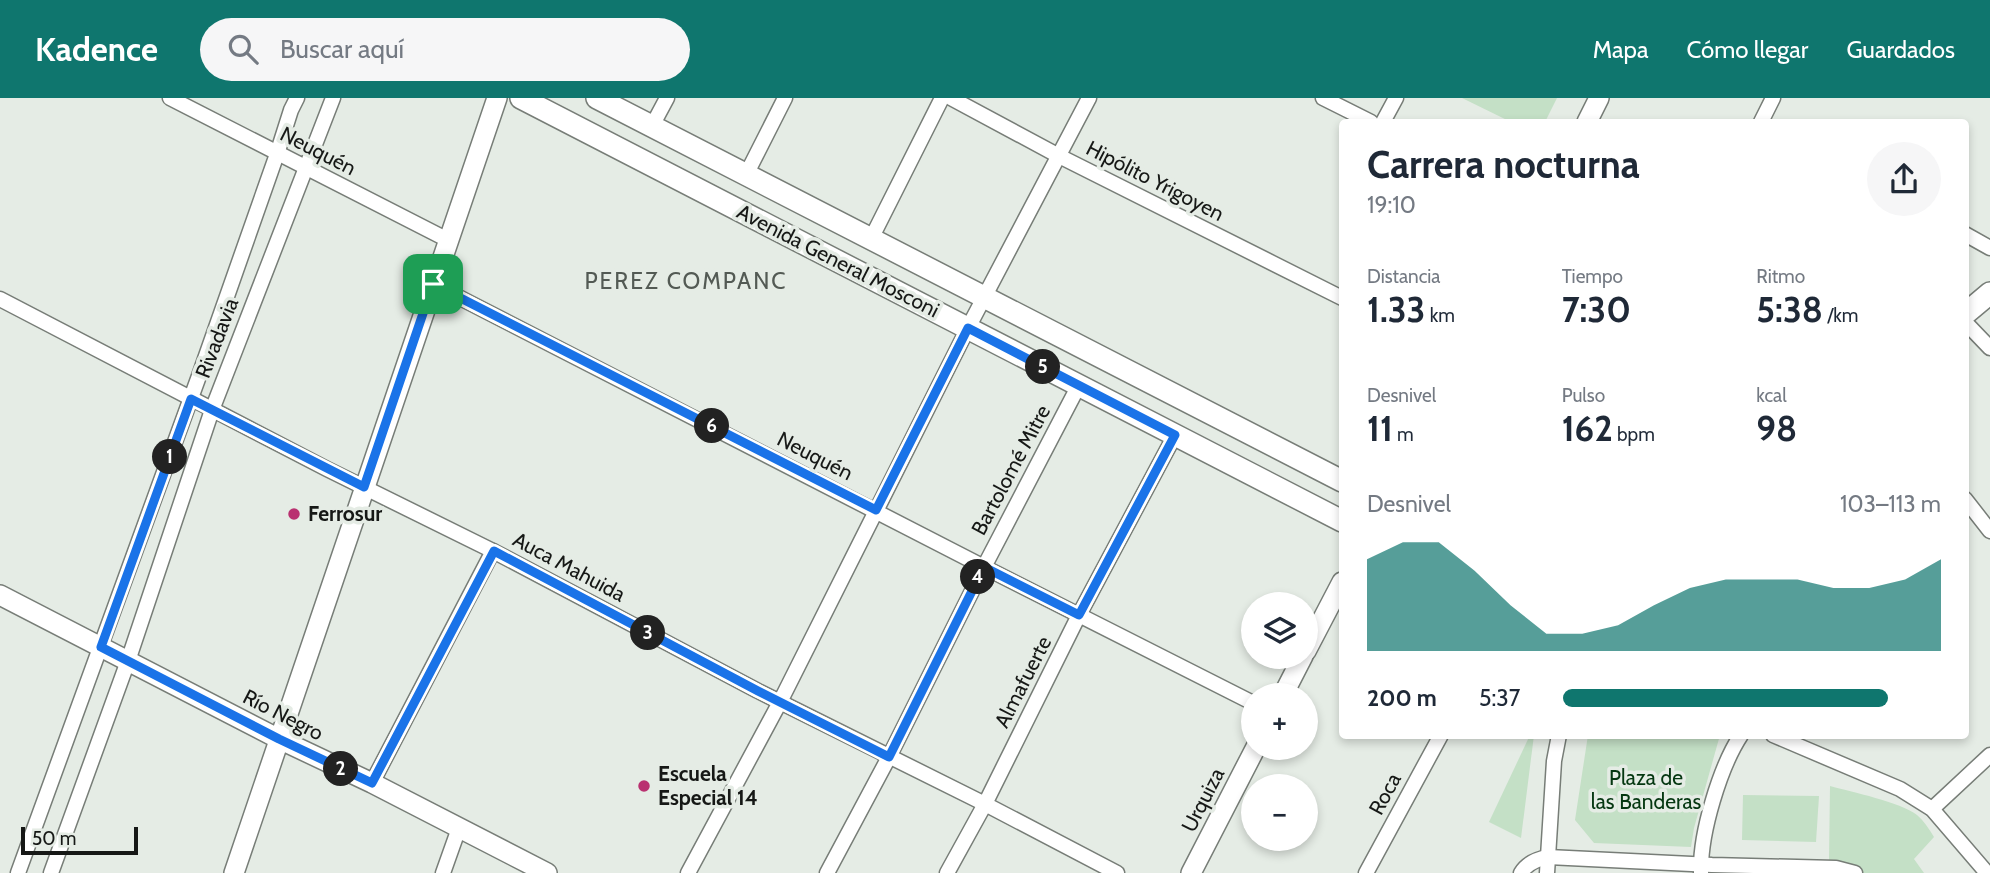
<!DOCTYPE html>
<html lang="es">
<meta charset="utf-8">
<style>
:root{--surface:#fff;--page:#f6f6f7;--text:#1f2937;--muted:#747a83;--accent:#0f766e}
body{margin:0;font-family:Cabin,sans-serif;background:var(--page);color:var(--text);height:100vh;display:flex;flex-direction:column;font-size:26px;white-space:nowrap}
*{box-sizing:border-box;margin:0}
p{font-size:23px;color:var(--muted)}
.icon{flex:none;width:38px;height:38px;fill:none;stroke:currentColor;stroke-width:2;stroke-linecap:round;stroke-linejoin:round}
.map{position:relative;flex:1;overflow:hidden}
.side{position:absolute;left:1339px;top:21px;width:630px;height:620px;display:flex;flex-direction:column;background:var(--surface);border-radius:7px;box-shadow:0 4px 10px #0003}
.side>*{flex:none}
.buttons{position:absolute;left:1241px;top:494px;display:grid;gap:14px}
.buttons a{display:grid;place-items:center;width:77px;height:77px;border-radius:50%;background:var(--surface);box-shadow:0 4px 10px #0003;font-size:35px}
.scale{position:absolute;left:21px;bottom:18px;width:117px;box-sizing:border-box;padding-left:7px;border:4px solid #161816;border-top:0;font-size:19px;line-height:24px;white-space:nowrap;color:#161816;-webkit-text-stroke:5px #e5ece5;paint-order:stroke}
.pin{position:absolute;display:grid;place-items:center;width:60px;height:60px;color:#fff;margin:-30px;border-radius:14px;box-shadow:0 4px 10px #0006}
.km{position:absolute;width:35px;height:35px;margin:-18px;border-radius:50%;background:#222;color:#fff;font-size:19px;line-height:35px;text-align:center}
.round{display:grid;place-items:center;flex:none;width:74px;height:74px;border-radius:37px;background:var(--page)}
.summary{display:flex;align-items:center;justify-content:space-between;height:119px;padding:0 28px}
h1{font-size:38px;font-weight:700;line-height:52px}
.stats{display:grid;grid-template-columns:repeat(3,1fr);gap:10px;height:119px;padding:7px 28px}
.stats div{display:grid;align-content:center}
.stats b{font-size:35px;font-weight:700}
.stats small{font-size:19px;font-weight:400}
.stats p{font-size:19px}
.chart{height:196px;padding:14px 28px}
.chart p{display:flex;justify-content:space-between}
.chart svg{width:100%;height:126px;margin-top:7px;fill:var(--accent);opacity:.7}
ul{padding:0 28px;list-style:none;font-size:23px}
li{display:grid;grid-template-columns:112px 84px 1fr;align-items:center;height:52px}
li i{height:18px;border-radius:9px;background:var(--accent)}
header{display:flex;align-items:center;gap:42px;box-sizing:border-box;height:98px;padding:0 35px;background:var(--accent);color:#fff}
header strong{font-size:33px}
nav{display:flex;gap:38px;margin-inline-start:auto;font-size:24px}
.search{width:490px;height:63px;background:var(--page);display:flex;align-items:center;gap:18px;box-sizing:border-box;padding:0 24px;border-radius:38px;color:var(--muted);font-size:26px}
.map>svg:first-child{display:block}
.green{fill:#c4e0c6}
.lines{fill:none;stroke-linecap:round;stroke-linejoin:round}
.minor-casing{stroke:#777d77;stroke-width:17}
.tertiary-casing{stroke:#777d77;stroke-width:22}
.secondary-casing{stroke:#777d77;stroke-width:24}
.minor{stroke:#fff;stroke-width:14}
.tertiary{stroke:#fff;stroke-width:19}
.secondary{stroke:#fff;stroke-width:21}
.route-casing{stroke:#fff;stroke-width:14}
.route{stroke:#1a73e8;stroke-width:9}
.poi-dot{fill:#b93170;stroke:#e5ece5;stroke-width:2.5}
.labels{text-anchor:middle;stroke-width:7;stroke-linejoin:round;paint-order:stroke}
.street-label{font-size:21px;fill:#161816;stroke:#e5ece5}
.poi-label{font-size:21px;font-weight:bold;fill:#161816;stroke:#e5ece5;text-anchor:start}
.park-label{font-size:21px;fill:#053711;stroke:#e5ece5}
.neighbourhood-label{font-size:23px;letter-spacing:2px;fill:#535a54;stroke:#e5ece5}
</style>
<header>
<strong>Kadence</strong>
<div class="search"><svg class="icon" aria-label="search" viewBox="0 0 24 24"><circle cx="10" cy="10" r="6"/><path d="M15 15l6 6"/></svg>Buscar aquí</div>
<nav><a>Mapa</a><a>Cómo llegar</a><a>Guardados</a></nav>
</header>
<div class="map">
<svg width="1990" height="775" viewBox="0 0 1990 775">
<rect width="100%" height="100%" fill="#e5ece5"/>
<g class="green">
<polygon points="1462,0 1557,0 1545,24 1511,24"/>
<polygon points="1530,637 1534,637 1521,740 1489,724"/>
<polygon points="1588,637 1720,637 1694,730 1691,749 1594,745 1575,722"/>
<path d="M 1830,688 C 1852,694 1900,704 1917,717 C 1924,723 1929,731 1934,739 L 1914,761 L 1924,775 L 1863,775 L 1853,767 L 1829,762 Z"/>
<polygon points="1743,697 1819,698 1816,744 1742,742"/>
</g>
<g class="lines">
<defs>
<g id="minor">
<polyline points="170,0 448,142"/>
<polyline points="951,0 1059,58 1342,200"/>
<polyline points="1323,0 1371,24"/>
<polyline points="1383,24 1396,0"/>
<polyline points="1761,24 1773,0"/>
<polyline points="652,28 667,0"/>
<polyline points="746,77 785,0"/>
<polyline points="1965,136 1990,150"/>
<polyline points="871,141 942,0"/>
<polyline points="433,186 984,469 1253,605"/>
<polyline points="0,201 327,371 493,453 758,593 985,706 1117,775"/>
<polyline points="1965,224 1990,250"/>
<polyline points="1965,401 1990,433"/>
<polyline points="1773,637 1900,691 1932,711 1987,775"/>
<polyline points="372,685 493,453"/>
<polyline points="1932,711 1990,657"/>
<path d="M 1701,774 C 1700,735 1720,669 1741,637"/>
<polyline points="18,775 199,278 277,56 291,12 297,0"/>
<polyline points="51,775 128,563 212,312 333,0"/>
<polyline points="443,775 459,730"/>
<polyline points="688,775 780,604 968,230 1089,0"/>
<polyline points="827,775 889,659 984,469 1079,287"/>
<polyline points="947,775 985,706 1079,517 1175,337"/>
<polyline points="1366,775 1441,637"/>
<path d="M 1521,775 C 1527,765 1537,761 1548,759 L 1712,767 L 1836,770 L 1855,775"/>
<polyline points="1547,775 1554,663 1559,637"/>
</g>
<g id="tertiary">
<polyline points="1587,24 1599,0"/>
<polyline points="0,497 279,641 372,685 547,775"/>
<polyline points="1306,553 1342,484"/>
<polyline points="1283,597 1303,558"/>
<polyline points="234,775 497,0"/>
<polyline points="1191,775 1256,649"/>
</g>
<g id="secondary">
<polyline points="521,0 1342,423"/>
<polyline points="597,0 1342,383"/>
<polyline points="1965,216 1990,195"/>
</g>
</defs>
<use href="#minor" class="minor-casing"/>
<use href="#tertiary" class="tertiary-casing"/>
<use href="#secondary" class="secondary-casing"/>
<use href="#minor" class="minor"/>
<use href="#tertiary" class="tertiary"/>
<use href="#secondary" class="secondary"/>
</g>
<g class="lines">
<defs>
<polygon id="route" points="433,186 876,412 968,230 1175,337 1079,517 984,469 889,659 758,593 494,453 372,685 279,641 101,549 191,301 364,389"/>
</defs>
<use href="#route" class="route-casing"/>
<use href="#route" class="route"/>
</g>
<g class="poi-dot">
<circle cx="294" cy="416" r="7"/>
<circle cx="644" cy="688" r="7"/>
</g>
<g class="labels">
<g class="street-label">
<text transform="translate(318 53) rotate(27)" y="7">Neuquén</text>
<text transform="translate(1155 83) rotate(27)" y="7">Hipólito Yrigoyen</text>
<text transform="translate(838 163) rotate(27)" y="7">Avenida General Mosconi</text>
<text transform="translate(217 240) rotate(-69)" y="7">Rivadavia</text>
<text transform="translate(815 358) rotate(27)" y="7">Neuquén</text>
<text transform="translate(1011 372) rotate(-62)" y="7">Bartolomé Mitre</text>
<text transform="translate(569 469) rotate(28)" y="7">Auca Mahuida</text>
<text transform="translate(1023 584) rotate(-63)" y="7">Almafuerte</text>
<text transform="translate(283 617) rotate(27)" y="7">Río Negro</text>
<text transform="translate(1385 696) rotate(-62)" y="7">Roca</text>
<text transform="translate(1203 702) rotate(-63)" y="7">Urquiza</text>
</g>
<g class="poi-label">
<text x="308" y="423">Ferrosur</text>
<text x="658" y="683">Escuela<tspan x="658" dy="24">Especial 14</tspan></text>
</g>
<g class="park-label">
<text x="1646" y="687">Plaza de<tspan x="1646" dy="24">las Banderas</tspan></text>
</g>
<g class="neighbourhood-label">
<text x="686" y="191">PEREZ COMPANC</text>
</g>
</g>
</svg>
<div class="buttons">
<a><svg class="icon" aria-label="layers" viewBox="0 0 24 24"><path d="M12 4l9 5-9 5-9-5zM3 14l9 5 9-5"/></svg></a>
<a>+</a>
<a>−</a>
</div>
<div class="scale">50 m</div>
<div class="pin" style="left:433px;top:186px;background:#1e9e55"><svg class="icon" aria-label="arrive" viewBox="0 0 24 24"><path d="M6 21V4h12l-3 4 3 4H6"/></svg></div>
<b class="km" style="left:170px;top:359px">1</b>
<b class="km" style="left:341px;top:671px">2</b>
<b class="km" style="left:648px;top:535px">3</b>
<b class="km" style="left:978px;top:479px">4</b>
<b class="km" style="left:1043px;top:269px">5</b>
<b class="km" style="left:712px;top:328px">6</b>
<section class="side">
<div class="summary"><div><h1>Carrera nocturna</h1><p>19:10</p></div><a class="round"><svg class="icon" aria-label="share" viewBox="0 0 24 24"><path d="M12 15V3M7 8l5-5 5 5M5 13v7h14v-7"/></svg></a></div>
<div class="stats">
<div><p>Distancia</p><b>1.33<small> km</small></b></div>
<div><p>Tiempo</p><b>7:30</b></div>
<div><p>Ritmo</p><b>5:38<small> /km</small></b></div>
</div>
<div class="stats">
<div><p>Desnivel</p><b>11<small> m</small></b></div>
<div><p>Pulso</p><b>162<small> bpm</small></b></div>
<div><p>kcal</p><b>98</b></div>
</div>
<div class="chart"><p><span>Desnivel</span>103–113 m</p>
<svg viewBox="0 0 160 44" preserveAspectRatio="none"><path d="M0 44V12L10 6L20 6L30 16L40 28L50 38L60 38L70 35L80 28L90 22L100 19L110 19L120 19L130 22L140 22L150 19L160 12V44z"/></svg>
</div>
<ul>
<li><b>200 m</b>5:37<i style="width:86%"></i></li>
</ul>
</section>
</div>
